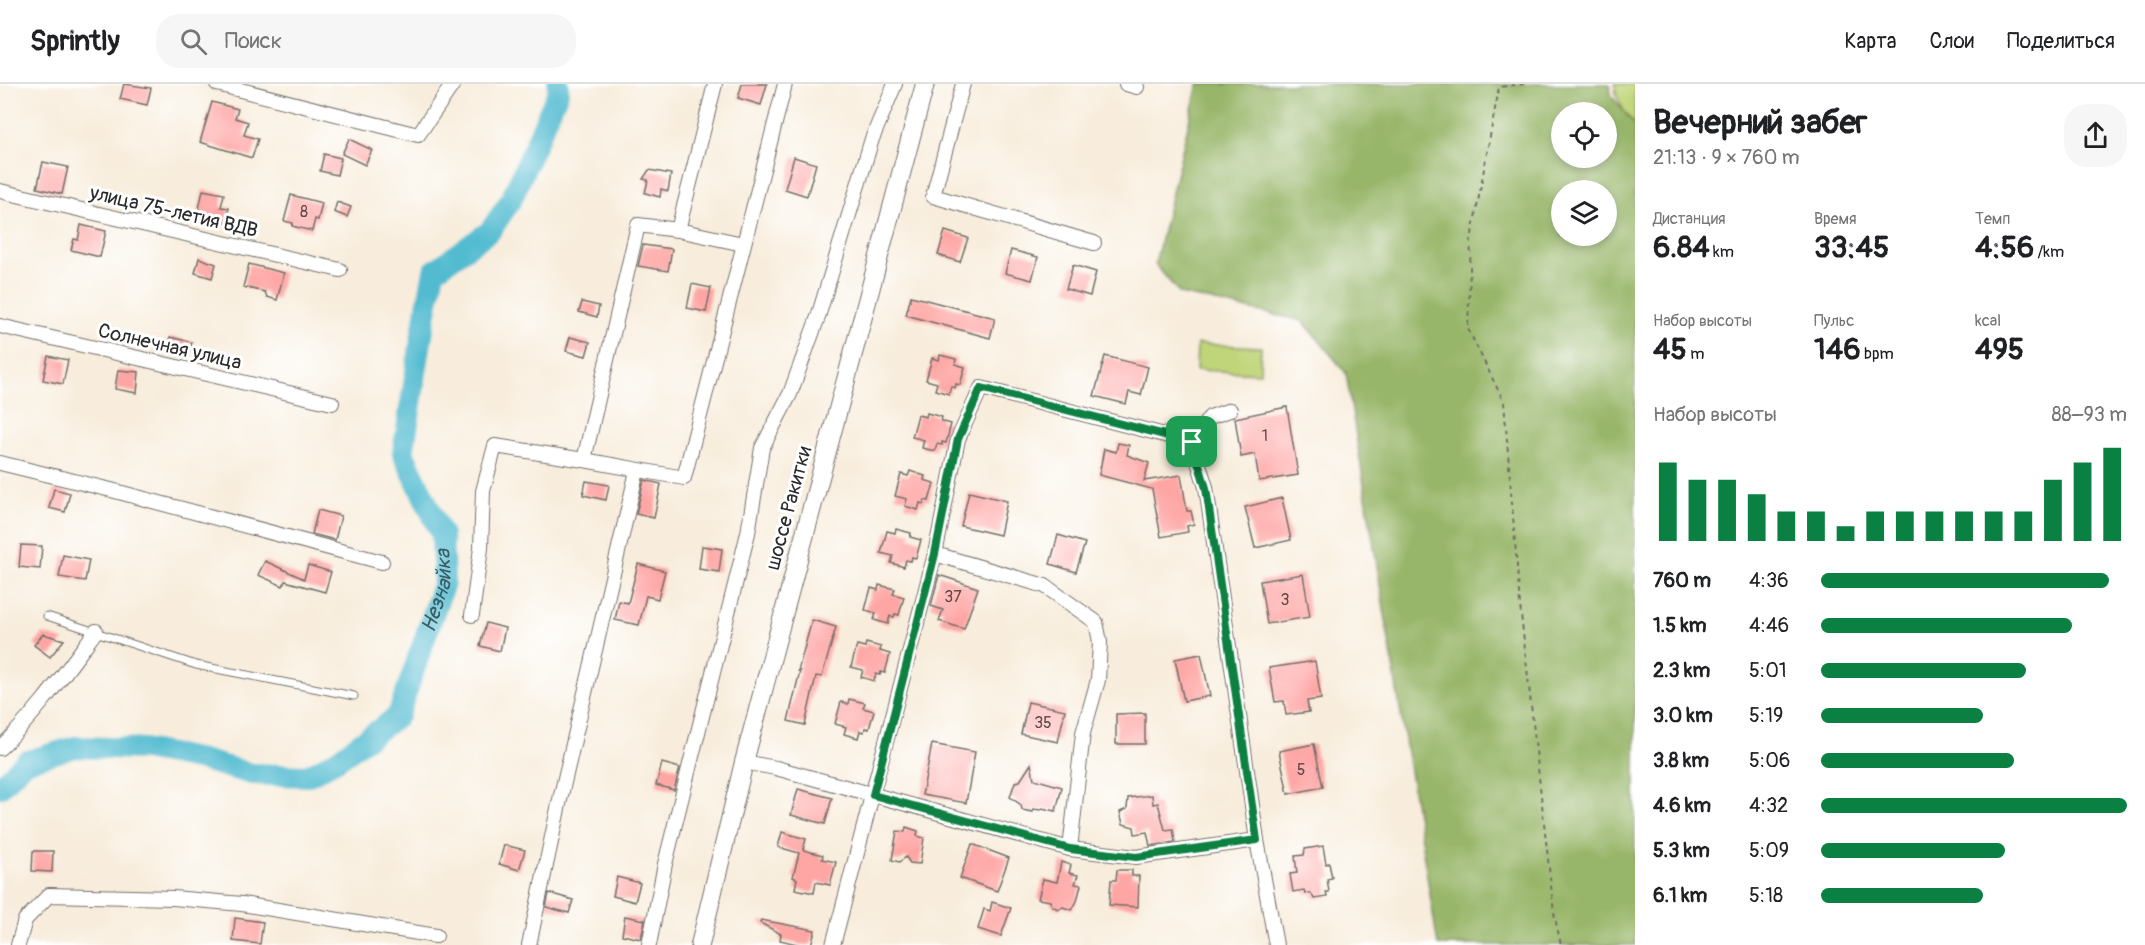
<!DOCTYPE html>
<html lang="ru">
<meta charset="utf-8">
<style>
:root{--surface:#fff;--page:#f6f6f6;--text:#202124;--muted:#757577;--line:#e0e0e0;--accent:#0b8043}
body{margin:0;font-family:Pangolin,sans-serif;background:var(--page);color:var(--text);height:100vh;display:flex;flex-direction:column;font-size:22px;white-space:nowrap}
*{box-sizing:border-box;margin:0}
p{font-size:20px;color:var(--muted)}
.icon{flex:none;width:33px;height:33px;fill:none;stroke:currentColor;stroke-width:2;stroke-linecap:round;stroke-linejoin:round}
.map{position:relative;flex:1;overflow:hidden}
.panel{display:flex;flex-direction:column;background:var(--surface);width:510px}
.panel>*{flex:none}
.fabs{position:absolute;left:1551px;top:18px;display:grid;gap:12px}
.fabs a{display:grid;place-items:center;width:66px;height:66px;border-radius:50%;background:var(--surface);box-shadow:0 3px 9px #0003;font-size:30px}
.pin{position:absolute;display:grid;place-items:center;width:51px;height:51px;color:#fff;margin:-26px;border-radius:12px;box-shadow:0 3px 9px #0006}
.round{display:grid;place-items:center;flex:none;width:63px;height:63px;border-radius:24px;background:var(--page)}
.overview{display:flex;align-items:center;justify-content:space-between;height:102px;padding:0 18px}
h1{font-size:33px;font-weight:800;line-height:45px}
.stats{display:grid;grid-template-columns:repeat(3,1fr);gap:9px;height:102px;padding:6px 18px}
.stats div{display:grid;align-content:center}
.stats b{font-size:30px;font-weight:800}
.stats small{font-size:16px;font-weight:400}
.stats p{font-size:16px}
.chart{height:168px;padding:12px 18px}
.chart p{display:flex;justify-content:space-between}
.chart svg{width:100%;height:108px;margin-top:6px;stroke:var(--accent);stroke-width:6}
ul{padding:0 18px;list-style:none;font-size:20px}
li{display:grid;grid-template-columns:96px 72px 1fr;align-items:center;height:45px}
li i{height:15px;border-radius:8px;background:var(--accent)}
header{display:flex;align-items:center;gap:36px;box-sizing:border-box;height:84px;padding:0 30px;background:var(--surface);border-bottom:2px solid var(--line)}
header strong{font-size:28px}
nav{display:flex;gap:33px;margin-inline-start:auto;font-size:21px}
.search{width:420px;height:54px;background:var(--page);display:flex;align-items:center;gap:15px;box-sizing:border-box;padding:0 21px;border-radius:24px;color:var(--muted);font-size:22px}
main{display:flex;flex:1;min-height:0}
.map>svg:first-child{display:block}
.green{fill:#c0d579;stroke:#768052;stroke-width:1.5}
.forest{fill:#98b669;stroke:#62704a;stroke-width:1.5;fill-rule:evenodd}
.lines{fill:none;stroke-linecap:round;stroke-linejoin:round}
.river{stroke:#53bbd0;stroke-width:22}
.building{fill:#fea6a4}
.lane-casing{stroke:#736f69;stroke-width:9}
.street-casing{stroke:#736f69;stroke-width:16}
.secondary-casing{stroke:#736f69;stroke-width:20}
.path{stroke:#736f69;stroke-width:2;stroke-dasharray:4.5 4.5;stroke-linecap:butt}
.lane{stroke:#fff;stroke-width:7}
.street{stroke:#fff;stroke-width:14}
.secondary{stroke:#fff;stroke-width:18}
.route-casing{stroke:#fff;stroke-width:12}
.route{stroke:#0b8043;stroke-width:8}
.labels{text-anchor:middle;stroke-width:6;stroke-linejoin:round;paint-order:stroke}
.number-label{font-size:16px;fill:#604a49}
.street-label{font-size:20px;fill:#2b2b2b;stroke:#fff}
.water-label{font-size:21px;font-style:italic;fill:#395d65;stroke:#fff}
</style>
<header>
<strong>Sprintly</strong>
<div class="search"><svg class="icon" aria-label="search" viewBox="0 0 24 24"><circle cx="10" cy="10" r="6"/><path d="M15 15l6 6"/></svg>Поиск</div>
<nav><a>Карта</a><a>Слои</a><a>Поделиться</a></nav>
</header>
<main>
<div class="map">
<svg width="1635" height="861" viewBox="0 0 1635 861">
<rect width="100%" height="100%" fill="#fff"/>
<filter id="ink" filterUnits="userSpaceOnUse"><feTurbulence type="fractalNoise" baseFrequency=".0167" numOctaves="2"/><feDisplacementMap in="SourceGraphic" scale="12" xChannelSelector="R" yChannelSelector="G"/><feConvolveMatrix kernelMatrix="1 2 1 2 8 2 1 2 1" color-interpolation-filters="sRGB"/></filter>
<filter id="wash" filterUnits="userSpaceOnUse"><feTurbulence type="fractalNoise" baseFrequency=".008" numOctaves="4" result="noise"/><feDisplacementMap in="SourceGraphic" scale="24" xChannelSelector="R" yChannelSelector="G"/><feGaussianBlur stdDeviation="1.35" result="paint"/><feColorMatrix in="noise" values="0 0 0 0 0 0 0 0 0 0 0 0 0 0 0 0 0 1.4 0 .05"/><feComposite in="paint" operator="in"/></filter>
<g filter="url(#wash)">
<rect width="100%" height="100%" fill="#f8eddc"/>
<g class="green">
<polygon points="1615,0 1635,0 1635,51 1616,10"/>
<polygon points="1197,260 1261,263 1260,289 1196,286"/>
</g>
<path class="forest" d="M 1198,0 L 1609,0 L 1611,11 L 1635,41 L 1635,861 L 1438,861 L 1346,289 L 1303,237 L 1180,210 L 1155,180 ZM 1562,28 L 1606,28 L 1606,74 L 1562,74 ZM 1562,106 L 1606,106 L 1606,152 L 1562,152 Z"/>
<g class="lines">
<path class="river" id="s1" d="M 0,703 L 25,678 L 75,663 L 144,665 L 202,676 L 252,690 L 307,692 L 337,676 L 398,632 L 444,499 L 442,451 L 403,369 L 424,238 L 434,187 L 490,147 L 511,116 L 558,8 L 558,0"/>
</g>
<g id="blocks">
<g class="building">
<polygon points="124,0 151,4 147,21 120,15"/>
<polygon points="742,0 767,0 761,21 738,14"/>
<polygon points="212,18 238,25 235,34 248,38 244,51 258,55 252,74 200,58"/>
<polygon points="349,55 372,66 365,81 342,70"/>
<polygon points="324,70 341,74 337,91 320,87"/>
<polygon points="794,73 816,80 807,112 785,105"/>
<polygon points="43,78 68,83 62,110 37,104"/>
<polygon points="649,86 671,90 668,107 661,105 660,113 645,109 648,96 643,95"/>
<polygon points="203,106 224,110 221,123 229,124 226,139 197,134"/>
<polygon points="291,111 322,119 318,136 315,135 312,147 292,142 293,139 284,137"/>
<polygon points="337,118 351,123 347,133 334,128"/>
<polygon points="81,141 106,147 100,173 71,166 74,155 78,156"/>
<polygon points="945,147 968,154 960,178 938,171"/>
<polygon points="643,161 672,165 668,187 638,182"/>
<polygon points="1011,166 1038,173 1032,196 1005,189"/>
<polygon points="199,174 216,180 212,194 195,189"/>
<polygon points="249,180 284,189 277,216 267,213 265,208 243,203"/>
<polygon points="1073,181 1096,188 1090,212 1066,205"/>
<polygon points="692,200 711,204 706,228 687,224"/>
<polygon points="911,212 995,234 990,254 906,231"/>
<polygon points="582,218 599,222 597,233 579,228"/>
<polygon points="170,253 192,258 188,272 167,267"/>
<polygon points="570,253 590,258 586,272 566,267"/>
<polygon points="940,271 956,275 955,280 965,283 960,301 956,300 955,304 951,302 949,310 935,306 937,299 926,296 932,274 939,276"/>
<polygon points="48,272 68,276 63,300 43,296"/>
<polygon points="1105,272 1148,283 1141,311 1129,308 1126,320 1094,312"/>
<polygon points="118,286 139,288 137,309 115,305"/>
<polygon points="1287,323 1298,391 1259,397 1255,370 1241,373 1235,334"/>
<polygon points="927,329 942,333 941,337 951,340 946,359 942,358 942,361 937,360 935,367 922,364 924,356 912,353 918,331 926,333"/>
<polygon points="1118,359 1129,361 1127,371 1149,379 1144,397 1181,391 1187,427 1191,427 1194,440 1187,442 1188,448 1161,453 1152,405 1099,391 1104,365 1116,368"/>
<polygon points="910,387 925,392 924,396 934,399 929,417 925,416 924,420 920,419 918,426 905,422 907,415 895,412 901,390 908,392"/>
<polygon points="644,396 661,400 654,434 636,430"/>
<polygon points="586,397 609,401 606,416 583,411"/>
<polygon points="54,405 70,409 65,428 49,424"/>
<polygon points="969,408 1007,417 1000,451 961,442"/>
<polygon points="1282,414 1291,456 1255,464 1245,423"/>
<polygon points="318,426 341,432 335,456 312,450"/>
<polygon points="896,445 911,449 910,453 921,456 916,474 912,473 911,477 906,476 904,483 891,479 893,472 881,469 887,447 895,449"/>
<polygon points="1058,451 1085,459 1076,488 1050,480"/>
<polygon points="21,461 42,462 40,485 19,483"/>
<polygon points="702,462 722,465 719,488 699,485"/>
<polygon points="63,471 89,476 85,497 59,493"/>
<polygon points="265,477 304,495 308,481 331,488 325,508 285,497 283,502 258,491"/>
<polygon points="638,480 665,487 658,515 646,512 639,541 615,536 619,517 628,519"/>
<polygon points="1303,490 1310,533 1267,540 1260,497"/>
<polygon points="939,491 978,504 964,545 939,537 943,526 931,522"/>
<polygon points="879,501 895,505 893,510 904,513 899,531 895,530 894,533 890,532 888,540 874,536 876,529 865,526 871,504 878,506"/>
<polygon points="812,536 836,543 822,593 816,592 805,641 788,637 800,587 798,587"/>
<polygon points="486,539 505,544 500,567 480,562"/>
<polygon points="43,550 64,556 50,573 34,561"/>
<polygon points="866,559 881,563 880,567 890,570 885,589 881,588 880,591 876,590 874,597 861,593 863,586 851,583 857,561 865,563"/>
<polygon points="1201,570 1210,612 1184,617 1175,575"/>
<polygon points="1315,577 1321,615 1307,617 1309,628 1286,631 1284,617 1275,618 1269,584"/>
<polygon points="849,615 865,619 863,624 874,627 869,645 865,644 864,648 860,647 858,654 844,650 846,643 835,640 841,618 848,620"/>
<polygon points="1028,618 1065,626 1058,658 1021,650"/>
<polygon points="1145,629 1145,660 1116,660 1116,630"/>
<polygon points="932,660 975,668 966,719 922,711"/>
<polygon points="1314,660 1323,703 1288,710 1279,667"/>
<polygon points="662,679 680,684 674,706 656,701"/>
<polygon points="1031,680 1034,695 1062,703 1056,727 1042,724 1041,726 1033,725 1033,728 1022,726 1021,721 1010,713 1015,698 1020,697"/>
<polygon points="798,705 832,714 825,740 791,731"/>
<polygon points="1152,711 1153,720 1158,719 1165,746 1173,745 1175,758 1150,762 1147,748 1135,750 1134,743 1123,740 1120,728 1127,725 1128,714"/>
<polygon points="906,743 918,747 917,752 924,754 920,780 910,779 906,773 899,778 892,776 897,747 905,748"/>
<polygon points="782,748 806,755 803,766 823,771 822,775 836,778 830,801 816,798 814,809 795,805 797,795 793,793 799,769 778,763"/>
<polygon points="972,760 1009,774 997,807 960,794"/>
<polygon points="504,761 525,766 519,786 499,780"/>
<polygon points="1323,762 1326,780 1329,779 1332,794 1327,795 1329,808 1326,808 1327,813 1314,815 1311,809 1305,810 1304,806 1293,808 1290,790 1297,789 1295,772 1304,771 1305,765"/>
<polygon points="33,767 53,767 52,788 32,787"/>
<polygon points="1061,778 1071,781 1069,789 1078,791 1075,800 1081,801 1077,817 1072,826 1063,823 1058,825 1052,822 1050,817 1038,815 1043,795 1057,798"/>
<polygon points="1117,786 1132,786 1132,792 1139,792 1138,823 1109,821 1111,796 1116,796"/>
<polygon points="617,793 640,799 635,818 613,812"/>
<polygon points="549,809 573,816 569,829 546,823"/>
<polygon points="992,818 1011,824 1001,852 978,845 984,825 990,827"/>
<polygon points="625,832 645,836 641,855 622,851"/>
<polygon points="235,834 263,838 260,860 233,857"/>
<polygon points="761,836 815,846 811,861 801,861 780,856 781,850 760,839"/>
</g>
</g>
</g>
<g filter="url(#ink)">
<use href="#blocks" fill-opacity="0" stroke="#736f69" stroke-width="1.5"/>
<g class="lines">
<defs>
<polyline id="lane" points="47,532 196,581 354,612"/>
<g id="street">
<polyline points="217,0 418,51 453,0"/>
<polyline points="963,0 933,112 1094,159"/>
<polyline points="1126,0 1137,3"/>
<polyline points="0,107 340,186"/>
<polyline points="678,146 715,0"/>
<polyline points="0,242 332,319"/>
<polyline points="1192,358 1206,403 1257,756 1276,861"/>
<polyline points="584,376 638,141 678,146 743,160"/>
<polyline points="0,379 111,406 382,478"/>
<polyline points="935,470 1045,502 1096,538 1100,558 1098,596 1083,649 1070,765"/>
<polyline points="472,531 481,464 483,407 495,362 584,376 684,394 785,0"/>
<path d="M 0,664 C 37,629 66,587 96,547"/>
<polyline points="744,678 776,684 1070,765 1136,773 1257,756"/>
<polyline points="18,861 25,836 49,811 173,814 242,820 436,852"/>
<polyline points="529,861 559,720 637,387"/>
<polyline points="649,861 665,780 748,449 762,364 790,310 818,233 872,55 895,0"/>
<polyline points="833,861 935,470 958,355 981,304 1192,358 1210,333 1230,326"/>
</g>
<polyline id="secondary" points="700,861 744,678 925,0"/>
</defs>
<use href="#lane" class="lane-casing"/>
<use href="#street" class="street-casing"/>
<use href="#secondary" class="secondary-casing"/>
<polyline class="path" points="1524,0 1499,3 1471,156 1468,245 1504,318 1520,521 1554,829 1561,861"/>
<use href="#lane" class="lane"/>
<use href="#street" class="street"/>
<use href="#secondary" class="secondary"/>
</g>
</g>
<g class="lines" filter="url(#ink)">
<defs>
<polygon id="route" points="981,304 1192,358 1206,404 1257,756 1136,773 1070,765 873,711 935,470 958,355"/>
</defs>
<use href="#route" class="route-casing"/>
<use href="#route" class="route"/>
</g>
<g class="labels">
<g class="number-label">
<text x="304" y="133">8</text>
<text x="1265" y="357">1</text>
<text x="953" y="518">37</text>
<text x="1285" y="521">3</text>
<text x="1043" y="644">35</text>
<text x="1301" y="691">5</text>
</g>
<g class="street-label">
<text transform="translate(174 127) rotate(13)" y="7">улица 75-летия ВДВ</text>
<text transform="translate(170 262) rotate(13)" y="7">Солнечная улица</text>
<text transform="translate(788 424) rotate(-75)" y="7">шоссе Ракитки</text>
</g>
<g class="water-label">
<text dy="7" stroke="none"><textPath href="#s1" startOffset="564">Незнайка</textPath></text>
</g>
</g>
</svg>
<div class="fabs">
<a><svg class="icon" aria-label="locate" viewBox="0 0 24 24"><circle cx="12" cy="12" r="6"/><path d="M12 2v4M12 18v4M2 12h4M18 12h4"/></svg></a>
<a><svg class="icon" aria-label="layers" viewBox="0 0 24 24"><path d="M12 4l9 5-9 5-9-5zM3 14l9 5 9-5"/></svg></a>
</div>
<div class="pin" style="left:1192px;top:358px;background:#1e9e55"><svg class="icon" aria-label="arrive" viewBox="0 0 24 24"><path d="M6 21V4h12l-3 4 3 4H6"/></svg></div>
</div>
<section class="panel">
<div class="overview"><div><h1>Вечерний забег</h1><p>21:13 · 9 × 760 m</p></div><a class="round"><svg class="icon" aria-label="share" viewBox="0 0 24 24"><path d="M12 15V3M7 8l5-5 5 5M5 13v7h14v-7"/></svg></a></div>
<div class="stats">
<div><p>Дистанция</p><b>6.84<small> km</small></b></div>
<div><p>Время</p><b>33:45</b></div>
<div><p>Темп</p><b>4:56<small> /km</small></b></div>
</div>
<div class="stats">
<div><p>Набор высоты</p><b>45<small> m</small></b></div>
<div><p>Пульс</p><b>146<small> bpm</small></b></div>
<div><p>kcal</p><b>495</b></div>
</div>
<div class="chart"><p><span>Набор высоты</span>88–93 m</p>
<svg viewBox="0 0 160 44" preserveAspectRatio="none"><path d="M5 44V12M15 44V19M25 44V19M35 44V25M45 44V32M55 44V32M65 44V38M75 44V32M85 44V32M95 44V32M105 44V32M115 44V32M125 44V32M135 44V19M145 44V12M155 44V6"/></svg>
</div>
<ul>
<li><b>760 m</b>4:36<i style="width:94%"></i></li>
<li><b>1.5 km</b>4:46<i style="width:82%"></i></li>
<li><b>2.3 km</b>5:01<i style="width:67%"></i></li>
<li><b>3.0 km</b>5:19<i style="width:53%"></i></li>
<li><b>3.8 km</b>5:06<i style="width:63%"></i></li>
<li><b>4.6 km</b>4:32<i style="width:100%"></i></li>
<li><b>5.3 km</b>5:09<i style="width:60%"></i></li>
<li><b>6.1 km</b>5:18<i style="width:53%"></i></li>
</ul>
</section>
</main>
